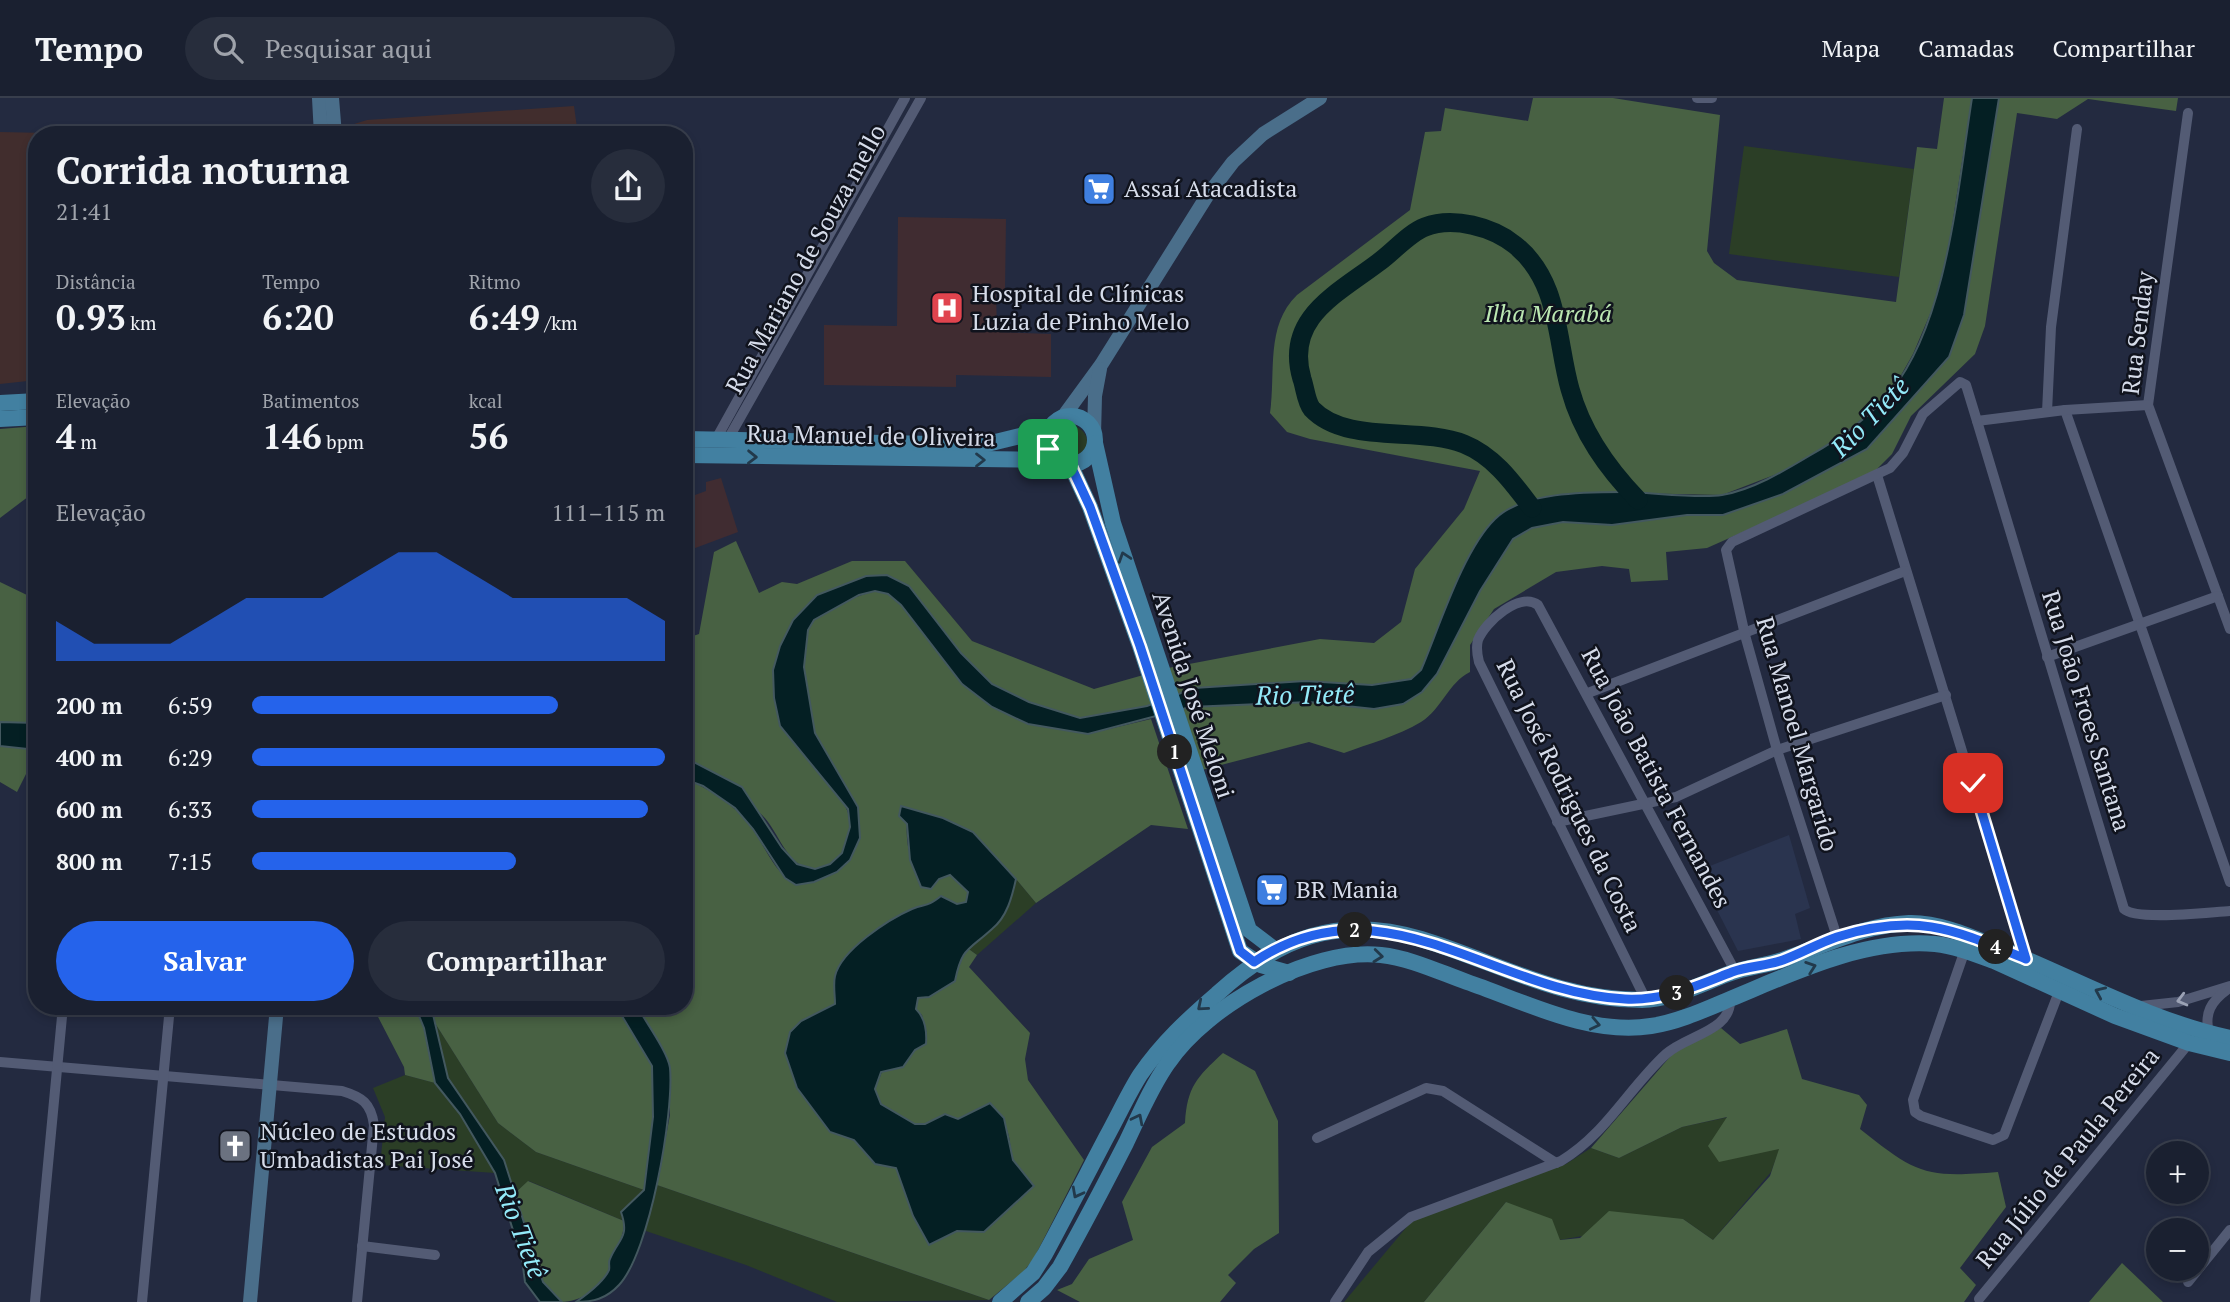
<!DOCTYPE html>
<html lang="pt">
<meta charset="utf-8">
<style>
:root{--surface:#1a2030;--page:#272d3c;--text:#f1f3f6;--muted:#9fa3ab;--line:#383e4c;--accent:#2563eb}
body{margin:0;font-family:"PT Serif",serif;background:var(--page);color:var(--text);height:100vh;display:flex;flex-direction:column;font-size:26px;white-space:nowrap}
*{box-sizing:border-box;margin:0}
p{font-size:23px;color:var(--muted)}
.icon{flex:none;width:38px;height:38px;fill:none;stroke:currentColor;stroke-width:2;stroke-linecap:round;stroke-linejoin:round}
.map{position:relative;flex:1;overflow:hidden}
.panel{position:absolute;left:28px;top:28px;width:665px;height:889px;display:flex;flex-direction:column;background:var(--surface);border-radius:28px;box-shadow:0 4px 10px #0003,0 0 0 2px var(--line)}
.panel>*{flex:none}
.fabs{position:absolute;left:2146px;top:1043px;display:grid;gap:14px}
.fabs a{display:grid;place-items:center;width:63px;height:63px;border-radius:50%;background:var(--surface);box-shadow:0 4px 10px #0003,0 0 0 2px var(--line);font-size:35px}
.pin{position:absolute;display:grid;place-items:center;width:60px;height:60px;color:#fff;margin:-30px;border-radius:14px;box-shadow:0 4px 10px #0006}
.km{position:absolute;width:35px;height:35px;margin:-18px;border-radius:50%;background:#222;color:#fff;font-size:19px;line-height:35px;text-align:center}
.round{display:grid;place-items:center;flex:none;width:74px;height:74px;border-radius:37px;background:var(--page)}
.head{display:flex;align-items:center;justify-content:space-between;height:119px;padding:0 28px}
h1{font-size:38px;font-weight:700;line-height:52px}
.metrics{display:grid;grid-template-columns:repeat(3,1fr);gap:10px;height:119px;padding:7px 28px}
.metrics div{display:grid;align-content:center}
.metrics b{font-size:35px;font-weight:700}
.metrics small{font-size:19px;font-weight:400}
.metrics p{font-size:19px}
.chart{height:196px;padding:14px 28px}
.chart p{display:flex;justify-content:space-between}
.chart svg{width:100%;height:126px;margin-top:7px;fill:var(--accent);opacity:.7}
.button{display:flex;gap:14px;margin-top:auto;padding:14px 28px}
.button a{flex:1;height:80px;border-radius:42px;background:var(--accent);color:#fff;font-size:28px;font-weight:700;line-height:80px;text-align:center}
.button a+a{background:var(--page);color:var(--text)}
ul{padding:0 28px;list-style:none;font-size:23px}
li{display:grid;grid-template-columns:112px 84px 1fr;align-items:center;height:52px}
li i{height:18px;border-radius:9px;background:var(--accent)}
header{display:flex;align-items:center;gap:42px;box-sizing:border-box;height:98px;padding:0 35px;background:var(--surface);border-bottom:2px solid var(--line)}
header strong{font-size:33px}
nav{display:flex;gap:38px;margin-inline-start:auto;font-size:24px}
.search{width:490px;height:63px;background:var(--page);display:flex;align-items:center;gap:18px;box-sizing:border-box;padding:0 24px;border-radius:38px;color:var(--muted);font-size:26px}
.map>svg:first-child{display:block}
.commercial{fill:#412d2d}
.built{fill:#2a344f}
.medical{fill:#402c31}
.green{fill:#2b3e26}
.forest{fill:#486143}
.water{fill:#041f23;stroke:#43585f;stroke-width:2}
.lines{fill:none;stroke-linecap:round;stroke-linejoin:round}
.river{stroke:#041f23;stroke-width:19}
.street{stroke:#535b74;stroke-width:10}
.secondary{stroke:#4a6e8a;stroke-width:14}
.primary{stroke:#4280a1;stroke-width:16}
.oneway{stroke:#22394b}
.oneway2{stroke:#9ba2b5}
.route-casing{stroke:#fff;stroke-width:14}
.route{stroke:#2563eb;stroke-width:9}
.labels{text-anchor:middle;stroke-width:5;stroke-linejoin:round;paint-order:stroke}
.poi-label{font-size:24px;fill:#d6dcea;stroke:#10131d;text-anchor:start}
.street-label{font-size:24px;fill:#d6dcea;stroke:#10131d}
.park-label{font-size:24px;font-style:italic;fill:#bce8b2;stroke:#10131d}
.water-label{font-size:26px;font-style:italic;fill:#93eaf9;stroke:#10131d}
</style>
<header>
<strong>Tempo</strong>
<div class="search"><svg class="icon" aria-label="search" viewBox="0 0 24 24"><circle cx="10" cy="10" r="6"/><path d="M15 15l6 6"/></svg>Pesquisar aqui</div>
<nav><a>Mapa</a><a>Camadas</a><a>Compartilhar</a></nav>
</header>
<div class="map">
<svg width="2230" height="1204" viewBox="0 0 2230 1204">
<rect width="100%" height="100%" fill="#232a40"/>
<g class="commercial">
<polygon points="574,8 578,37 342,37 351,27 367,22"/>
<polygon points="0,34 141,37 37,37 37,282 0,286"/>
</g>
<polygon class="built" points="1789,737 1810,810 1795,816 1801,841 1738,853 1697,773"/>
<g class="medical">
<polygon points="898,119 1006,121 1005,193 996,193 997,234 1051,236 1051,279 956,277 956,289 824,287 824,227 897,228"/>
<polygon points="721,380 738,434 690,452 684,436 684,401 706,393 706,384"/>
</g>
<g class="green">
<polygon points="1744,48 1914,71 1899,179 1729,156"/>
<circle cx="1071" cy="344" r="16"/>
<path d="M 1016,781 L 1036,805 L 977,857 L 966,849 C 997,828 1007,818 1016,781 Z"/>
<polygon points="435,925 498,1025 536,1054 644,1092 621,1114 624,1123 529,1083 514,1096 504,1062 448,980"/>
<polygon points="405,977 435,985 460,1016 495,1075 380,1067 385,1019 373,990"/>
<polygon points="1729,1019 1780,1050 1771,1074 1713,1142 1683,1121 1559,1142 1506,1104 1424,1204 1344,1204 1410,1125 1435,1112 1566,1066 1591,1050 1619,1060 1682,1029"/>
<polygon points="657,1087 989,1202 837,1204 746,1167 643,1132"/>
</g>
<g class="forest">
<path d="M 1533,0 L 1613,0 L 1720,17 L 1707,153 L 1714,165 L 1737,182 L 1896,204 L 1917,49 L 1937,51 L 1944,0 L 1972,0 L 1948,153 L 1933,209 L 1913,256 L 1892,293 L 1843,338 L 1787,372 L 1722,397 L 1582,394 L 1515,408 L 1421,572 L 1411,581 L 1372,587 L 1305,583 L 1194,590 L 1147,608 L 1080,620 L 1029,604 L 992,586 L 961,555 L 866,478 L 780,548 L 835,693 C 844,705 852,716 849,732 C 846,746 842,761 828,767 C 789,783 782,736 762,717 C 740,696 710,675 684,659 L 684,541 L 699,536 L 714,454 L 736,443 L 759,495 L 782,484 L 797,486 L 852,463 L 905,463 L 972,543 L 1094,591 L 1168,570 L 1320,541 L 1374,545 L 1401,524 L 1415,471 L 1464,411 L 1480,373 L 1310,341 L 1287,334 L 1270,315 C 1276,274 1265,228 1297,197 L 1410,112 L 1425,34 L 1441,33 L 1445,10 L 1528,23 Z"/>
<path d="M 1999,0 L 2178,0 L 2176,13 L 2088,1 L 2057,21 L 2017,15 L 1985,228 L 1975,256 L 1911,318 L 1892,356 L 1871,377 L 1707,450 L 1666,454 L 1668,482 L 1631,484 L 1629,471 L 1602,468 L 1556,474 L 1494,511 L 1470,547 L 1470,574 C 1448,585 1442,611 1421,624 C 1398,638 1368,646 1344,655 L 1309,644 L 1202,672 L 1181,612 L 1190,609 L 1309,604 L 1374,611 L 1403,606 L 1513,441 L 1532,430 L 1563,424 L 1612,427 L 1687,417 L 1723,417 L 1867,351 L 1949,259 L 1964,217 Z"/>
<polygon points="37,328 37,392 0,420 0,331"/>
<polygon points="0,484 29,498 37,492 37,625 0,624"/>
<path d="M 875,493 L 888,496 L 901,507 L 992,609 L 1028,626 L 1088,636 L 1151,621 L 1188,731 L 1151,727 L 1036,805 L 1016,781 L 907,726 C 905,749 913,768 921,789 L 950,777 L 968,794 L 966,804 L 957,806 L 941,799 C 926,810 926,805 912,811 C 889,821 841,852 835,878 C 833,886 835,897 835,906 L 801,923 L 830,1034 L 854,1042 L 875,1066 L 896,1069 L 913,1118 L 929,1147 L 957,1133 L 984,1134 C 1002,1088 1030,1047 990,1005 L 958,1021 L 945,1016 L 925,1026 L 915,1026 L 881,1006 L 875,991 L 882,974 L 903,969 L 927,936 L 922,917 L 916,911 L 918,900 L 955,883 L 959,860 L 966,849 L 977,857 L 969,869 L 1030,935 L 1025,961 L 1028,982 L 1084,1062 L 1034,1160 L 1024,1173 L 989,1202 L 657,1087 L 670,1017 L 670,966 L 637,908 L 684,908 L 684,681 C 711,691 737,708 753,732 C 767,752 774,774 796,787 L 837,774 L 858,709 C 843,687 823,660 815,634 C 808,610 796,544 813,524 C 823,511 859,497 875,493 Z"/>
<polygon points="0,648 37,652 37,675 27,674 17,694 0,684"/>
<polygon points="376,908 415,908 424,930 435,985 405,977 404,969 376,915"/>
<polygon points="431,908 616,908 652,967 653,1019 644,1092 536,1054 498,1025 435,925"/>
<path d="M 1721,930 L 1740,946 L 1787,931 L 1802,981 L 1859,997 L 1867,1007 L 1860,1031 C 1917,1076 1924,1080 1998,1074 L 2006,1109 L 1960,1170 L 1976,1187 L 1964,1204 L 1424,1204 L 1506,1104 L 1552,1121 L 1560,1142 L 1580,1140 L 1609,1113 L 1683,1121 L 1713,1142 L 1770,1078 L 1779,1051 L 1719,1064 L 1708,1048 L 1727,1019 L 1682,1029 L 1619,1060 L 1591,1050 L 1675,953 Z"/>
<path d="M 1223,955 L 1255,973 L 1278,1023 L 1279,1135 L 1254,1151 L 1228,1177 L 1236,1185 L 1220,1204 L 1080,1204 L 1057,1192 L 1072,1186 L 1089,1161 L 1133,1142 L 1122,1104 L 1152,1049 L 1185,1025 C 1187,989 1197,979 1223,955 Z"/>
<path d="M 528,1083 L 624,1123 C 624,1139 618,1146 611,1159 C 607,1165 611,1163 609,1170 C 604,1189 580,1204 562,1204 L 543,1185 L 514,1096 Z"/>
<polygon points="2122,1165 2163,1204 2089,1204"/>
</g>
<g class="water">
<path d="M 1972,0 L 1999,0 L 1964,217 L 1949,259 L 1867,351 L 1783,396 L 1723,417 L 1687,417 L 1612,427 L 1563,424 L 1532,430 L 1513,441 L 1480,493 L 1437,576 L 1422,594 L 1403,606 L 1374,611 L 1309,604 L 1190,609 L 1088,636 L 1028,626 L 992,609 L 962,586 L 901,507 L 888,496 L 875,493 L 859,497 L 814,522 L 808,532 L 804,569 L 815,635 L 858,709 L 860,740 L 850,762 L 837,774 L 814,784 L 796,787 L 785,780 L 753,731 L 735,710 L 703,688 L 684,681 L 684,659 L 742,689 L 782,750 L 797,766 L 815,771 L 830,766 L 842,755 L 850,729 L 848,711 L 780,628 L 774,600 L 773,572 L 780,548 L 793,522 L 817,497 L 866,478 L 887,477 L 909,488 L 961,555 L 992,586 L 1029,604 L 1080,620 L 1147,608 L 1194,590 L 1305,583 L 1372,587 L 1411,581 L 1421,572 C 1439,530 1463,452 1495,421 C 1522,394 1586,394 1622,394 C 1649,394 1698,401 1722,397 C 1752,392 1784,373 1809,358 C 1839,341 1869,320 1891,293 C 1948,223 1958,87 1972,0 Z"/>
<polygon points="0,624 37,625 37,652 0,648"/>
<path d="M 901,708 L 943,720 L 973,734 L 1016,781 C 1012,799 1007,819 992,831 C 968,853 962,849 955,883 L 929,899 L 918,900 L 916,911 C 925,920 927,933 926,946 L 915,952 L 903,969 L 881,974 L 875,991 L 881,1006 L 915,1026 L 925,1026 L 945,1016 L 958,1021 L 990,1005 L 1004,1020 L 1013,1062 L 1034,1088 L 984,1134 L 957,1133 L 929,1147 L 913,1118 L 896,1070 L 875,1066 L 854,1042 L 830,1034 L 797,990 L 785,955 L 790,934 L 801,923 L 835,906 C 835,897 833,886 835,878 C 841,852 889,821 912,811 C 926,805 926,810 941,798 L 957,806 L 966,804 L 968,794 L 950,777 L 939,781 L 931,791 L 921,789 L 910,762 L 907,726 L 899,718 Z"/>
<polygon points="415,908 431,908 448,980 504,1062 543,1184 562,1204 540,1204 525,1184 522,1161 495,1075 460,1016 435,985 424,930"/>
<path d="M 616,908 L 637,908 C 645,923 668,954 670,970 C 674,1015 650,1154 619,1187 C 606,1201 593,1204 576,1204 C 586,1197 603,1185 609,1172 C 610,1169 608,1164 610,1161 C 618,1141 630,1140 621,1114 L 644,1092 L 653,1019 L 652,968 Z"/>
</g>
<g class="lines">
<path class="river" d="M 1532,410 C 1513,385 1494,358 1464,346 C 1420,328 1346,347 1312,311 C 1306,304 1305,289 1302,281 C 1284,220 1337,196 1379,164 C 1393,154 1409,135 1425,129 C 1453,118 1493,129 1515,147 C 1560,183 1556,241 1570,291 C 1582,335 1607,370 1638,402"/>
<g class="street">
<polyline points="1697,0 1712,0"/>
<polyline points="2188,15 2148,307 2230,531"/>
<polyline points="2065,312 2230,784"/>
<polyline points="2047,314 2051,229 2077,31"/>
<polyline points="1977,323 2065,312 2148,307"/>
<polyline points="715,343 905,0"/>
<polyline points="727,343 921,0"/>
<polyline points="1877,377 2026,861"/>
<polyline points="2047,559 2218,498"/>
<polyline points="1588,595 1905,473"/>
<polyline points="1557,724 1676,699 1777,652 1946,597"/>
<path d="M 1837,839 L 1777,652 L 1745,537 L 1726,452 L 1732,444 L 1890,370 L 1903,355 L 1923,316 L 1960,284 L 1966,287 L 1977,323 L 2124,811 C 2136,823 2210,814 2230,813"/>
<polyline points="1965,852 1913,1002 1915,1014 1921,1018 1993,1042 2004,1037 2060,891"/>
<path d="M 1646,902 L 1479,564 C 1477,556 1476,549 1478,542 C 1485,524 1520,493 1538,507 L 1735,873"/>
<polyline points="2141,908 2178,904 2230,888"/>
<path d="M 2209,936 C 2204,915 2211,903 2228,891"/>
<path d="M 0,964 L 342,993 C 362,999 371,1005 374,1027 L 357,1204"/>
<polyline points="1317,1040 1426,990 1443,993 1556,1065"/>
<polyline points="362,1148 435,1157"/>
<polyline points="2188,1184 2230,1132"/>
<polyline points="1979,1201 2189,945"/>
<polyline points="35,1204 63,908"/>
<polyline points="142,1204 170,908"/>
<path d="M 1335,1204 L 1368,1154 L 1411,1119 L 1561,1063 C 1606,1036 1628,991 1666,956 C 1687,937 1732,933 1730,901"/>
</g>
<g class="secondary">
<polyline points="319,0 321,37"/>
<polyline points="332,0 335,37"/>
<polyline points="1063,319 1101,267 1207,98 1233,64 1263,36 1320,0"/>
<polyline points="1094,337 1095,298 1100,271"/>
<polyline points="250,1204 277,908"/>
</g>
<g class="primary">
<polyline points="0,305 37,303"/>
<circle cx="1071" cy="342" r="24"/>
<polyline points="0,321 37,319"/>
<polyline points="684,341 983,347 1049,331"/>
<polyline points="1095,345 1113,425 1249,832 1274,851"/>
<polyline points="684,357 1057,362"/>
<polyline points="1070,366 1090,409 1140,548 1240,853 1261,867 1289,875"/>
<path d="M 1000,1204 L 1033,1175 L 1045,1156 C 1066,1117 1086,1078 1107,1038 C 1118,1018 1128,996 1140,977 C 1162,945 1188,921 1217,896 C 1278,840 1339,816 1421,841 C 1497,864 1559,902 1642,902 C 1671,902 1701,886 1728,876 C 1746,869 1765,868 1782,862 C 1825,848 1863,827 1909,825 C 1942,824 1978,842 2009,854 C 2082,884 2152,923 2230,940"/>
<path d="M 1028,1204 L 1044,1190 L 1060,1169 C 1083,1128 1105,1086 1126,1045 C 1139,1018 1151,989 1168,965 C 1206,908 1311,849 1381,857 C 1410,860 1439,874 1467,884 C 1523,903 1589,938 1651,928 C 1678,924 1704,912 1730,901 C 1793,875 1865,840 1935,846 C 1955,848 1975,856 1994,863 L 2115,918 L 2189,945 L 2230,955"/>
</g>
</g>
<defs><path id="oneway-chevron" d="M-2-3.5L2.5 0L-2 3.5" fill="none" stroke-width="1.6" stroke-linecap="round" stroke-linejoin="round" transform="scale(1.75)"/></defs>
<g class="oneway">
<use href="#oneway-chevron" transform="translate(752 359) rotate(1)"/>
<use href="#oneway-chevron" transform="translate(980 362)"/>
<use href="#oneway-chevron" transform="translate(1124 459) rotate(-108)"/>
<use href="#oneway-chevron" transform="translate(1378 858) rotate(6)"/>
<use href="#oneway-chevron" transform="translate(1811 869) rotate(-19)"/>
<use href="#oneway-chevron" transform="translate(2100 894) rotate(-156)"/>
<use href="#oneway-chevron" transform="translate(1202 908) rotate(140)"/>
<use href="#oneway-chevron" transform="translate(1595 926) rotate(12)"/>
<use href="#oneway-chevron" transform="translate(1138 1021) rotate(-63)"/>
<use href="#oneway-chevron" transform="translate(1077 1095) rotate(118)"/>
</g>
<use class="oneway2" href="#oneway-chevron" transform="translate(2182 902) rotate(165)"/>
<g class="lines">
<defs>
<path id="route" d="M 1048,351 L 1057,362 L 1070,366 L 1090,409 L 1140,548 L 1240,853 L 1254,864 C 1382,777 1494,895 1625,901 C 1664,903 1696,888 1732,874 C 1748,868 1767,868 1783,862 C 1802,855 1819,845 1837,839 C 1917,814 1953,831 2026,861 L 1973,685"/>
</defs>
<use href="#route" class="route-casing"/>
<use href="#route" class="route"/>
</g>
<defs>
<symbol id="supermarket-square" viewBox="-11 -11 22 22"><rect x="-9" y="-9" width="18" height="18" rx="4" fill="#3f7fe0" stroke="#10131d"/><path d="M-6-5.5h2.5l.6 2H6L4.5 2H-2.5L-4.4-4H-6ZM-1.5 3.2a1.3 1.3 0 1 0 .1 0ZM3 3.2a1.3 1.3 0 1 0 .1 0Z" fill="#fff"/></symbol>
<symbol id="hospital-square" viewBox="-11 -11 22 22"><rect x="-9" y="-9" width="18" height="18" rx="4" fill="#e0444e" stroke="#10131d"/><path d="M-5-5h3v3.5h4V-5h3V5h-3V1.5h-4V5h-3Z" fill="#fff"/></symbol>
<symbol id="church-square" viewBox="-11 -11 22 22"><rect x="-9" y="-9" width="18" height="18" rx="4" fill="#6b7280" stroke="#10131d"/><path d="M-1.2-6h2.4v3.5h3.3v2.4h-3.3V6h-2.4V-.1h-3.3v-2.4h3.3Z" fill="#fff"/></symbol>
</defs>
<g fill-rule="evenodd">
<use href="#supermarket-square" x="1080" y="72" width="38" height="38"/>
<use href="#hospital-square" x="928" y="191" width="38" height="38"/>
<use href="#supermarket-square" x="1253" y="773" width="38" height="38"/>
<use href="#church-square" x="216" y="1029" width="38" height="38"/>
</g>
<g class="labels">
<g class="poi-label">
<text x="1124" y="99">Assaí Atacadista</text>
<text x="972" y="204">Hospital de Clínicas<tspan x="972" dy="28">Luzia de Pinho Melo</tspan></text>
<text x="1296" y="800">BR Mania</text>
<text x="260" y="1042">Núcleo de Estudos<tspan x="260" dy="28">Umbadistas Pai José</tspan></text>
</g>
<g class="street-label">
<text transform="translate(806 161) rotate(-61)" y="8">Rua Mariano de Souza mello</text>
<text transform="translate(2138 235) rotate(-83)" y="8">Rua Senday</text>
<text transform="translate(871 338) rotate(1)" y="8">Rua Manuel de Oliveira</text>
<text transform="translate(1193 597) rotate(72)" y="8">Avenida José Meloni</text>
<text transform="translate(2086 613) rotate(73)" y="8">Rua João Froes Santana</text>
<text transform="translate(1797 636) rotate(74)" y="8">Rua Manoel Margarido</text>
<text transform="translate(1656 680) rotate(62)" y="8">Rua João Batista Fernandes</text>
<text transform="translate(1569 698) rotate(64)" y="8">Rua José Rodrigues da Costa</text>
<text transform="translate(2068 1060) rotate(-51)" y="8">Rua Júlio de Paula Pereira</text>
</g>
<g class="park-label">
<text x="1548" y="224">Ilha Marabá</text>
</g>
<g class="water-label">
<text transform="translate(1870 319) rotate(-46)" y="9">Rio Tietê</text>
<text transform="translate(1305 597) rotate(-1)" y="9">Rio Tietê</text>
<text transform="translate(521 1133) rotate(69)" y="9">Rio Tietê</text>
</g>
</g>
</svg>
<div class="fabs">
<a>+</a>
<a>−</a>
</div>
<div class="pin" style="left:1048px;top:351px;background:#1e9e55"><svg class="icon" aria-label="arrive" viewBox="0 0 24 24"><path d="M6 21V4h12l-3 4 3 4H6"/></svg></div>
<div class="pin" style="left:1973px;top:685px;background:#d93025"><svg class="icon" aria-label="check" viewBox="0 0 24 24"><path d="M5 12l5 5 9-10"/></svg></div>
<b class="km" style="left:1175px;top:654px">1</b>
<b class="km" style="left:1355px;top:832px">2</b>
<b class="km" style="left:1677px;top:895px">3</b>
<b class="km" style="left:1996px;top:849px">4</b>
<section class="panel">
<div class="head"><div><h1>Corrida noturna</h1><p>21:41</p></div><a class="round"><svg class="icon" aria-label="share" viewBox="0 0 24 24"><path d="M12 15V3M7 8l5-5 5 5M5 13v7h14v-7"/></svg></a></div>
<div class="metrics">
<div><p>Distância</p><b>0.93<small> km</small></b></div>
<div><p>Tempo</p><b>6:20</b></div>
<div><p>Ritmo</p><b>6:49<small> /km</small></b></div>
</div>
<div class="metrics">
<div><p>Elevação</p><b>4<small> m</small></b></div>
<div><p>Batimentos</p><b>146<small> bpm</small></b></div>
<div><p>kcal</p><b>56</b></div>
</div>
<div class="chart"><p><span>Elevação</span>111–115 m</p>
<svg viewBox="0 0 160 44" preserveAspectRatio="none"><path d="M0 44V30L10 38L20 38L30 38L40 30L50 22L60 22L70 22L80 14L90 6L100 6L110 14L120 22L130 22L140 22L150 22L160 30V44z"/></svg>
</div>
<ul>
<li><b>200 m</b>6:59<i style="width:74%"></i></li>
<li><b>400 m</b>6:29<i style="width:100%"></i></li>
<li><b>600 m</b>6:33<i style="width:96%"></i></li>
<li><b>800 m</b>7:15<i style="width:64%"></i></li>
</ul>
<div class="button"><a>Salvar</a><a>Compartilhar</a></div>
</section>
</div>
